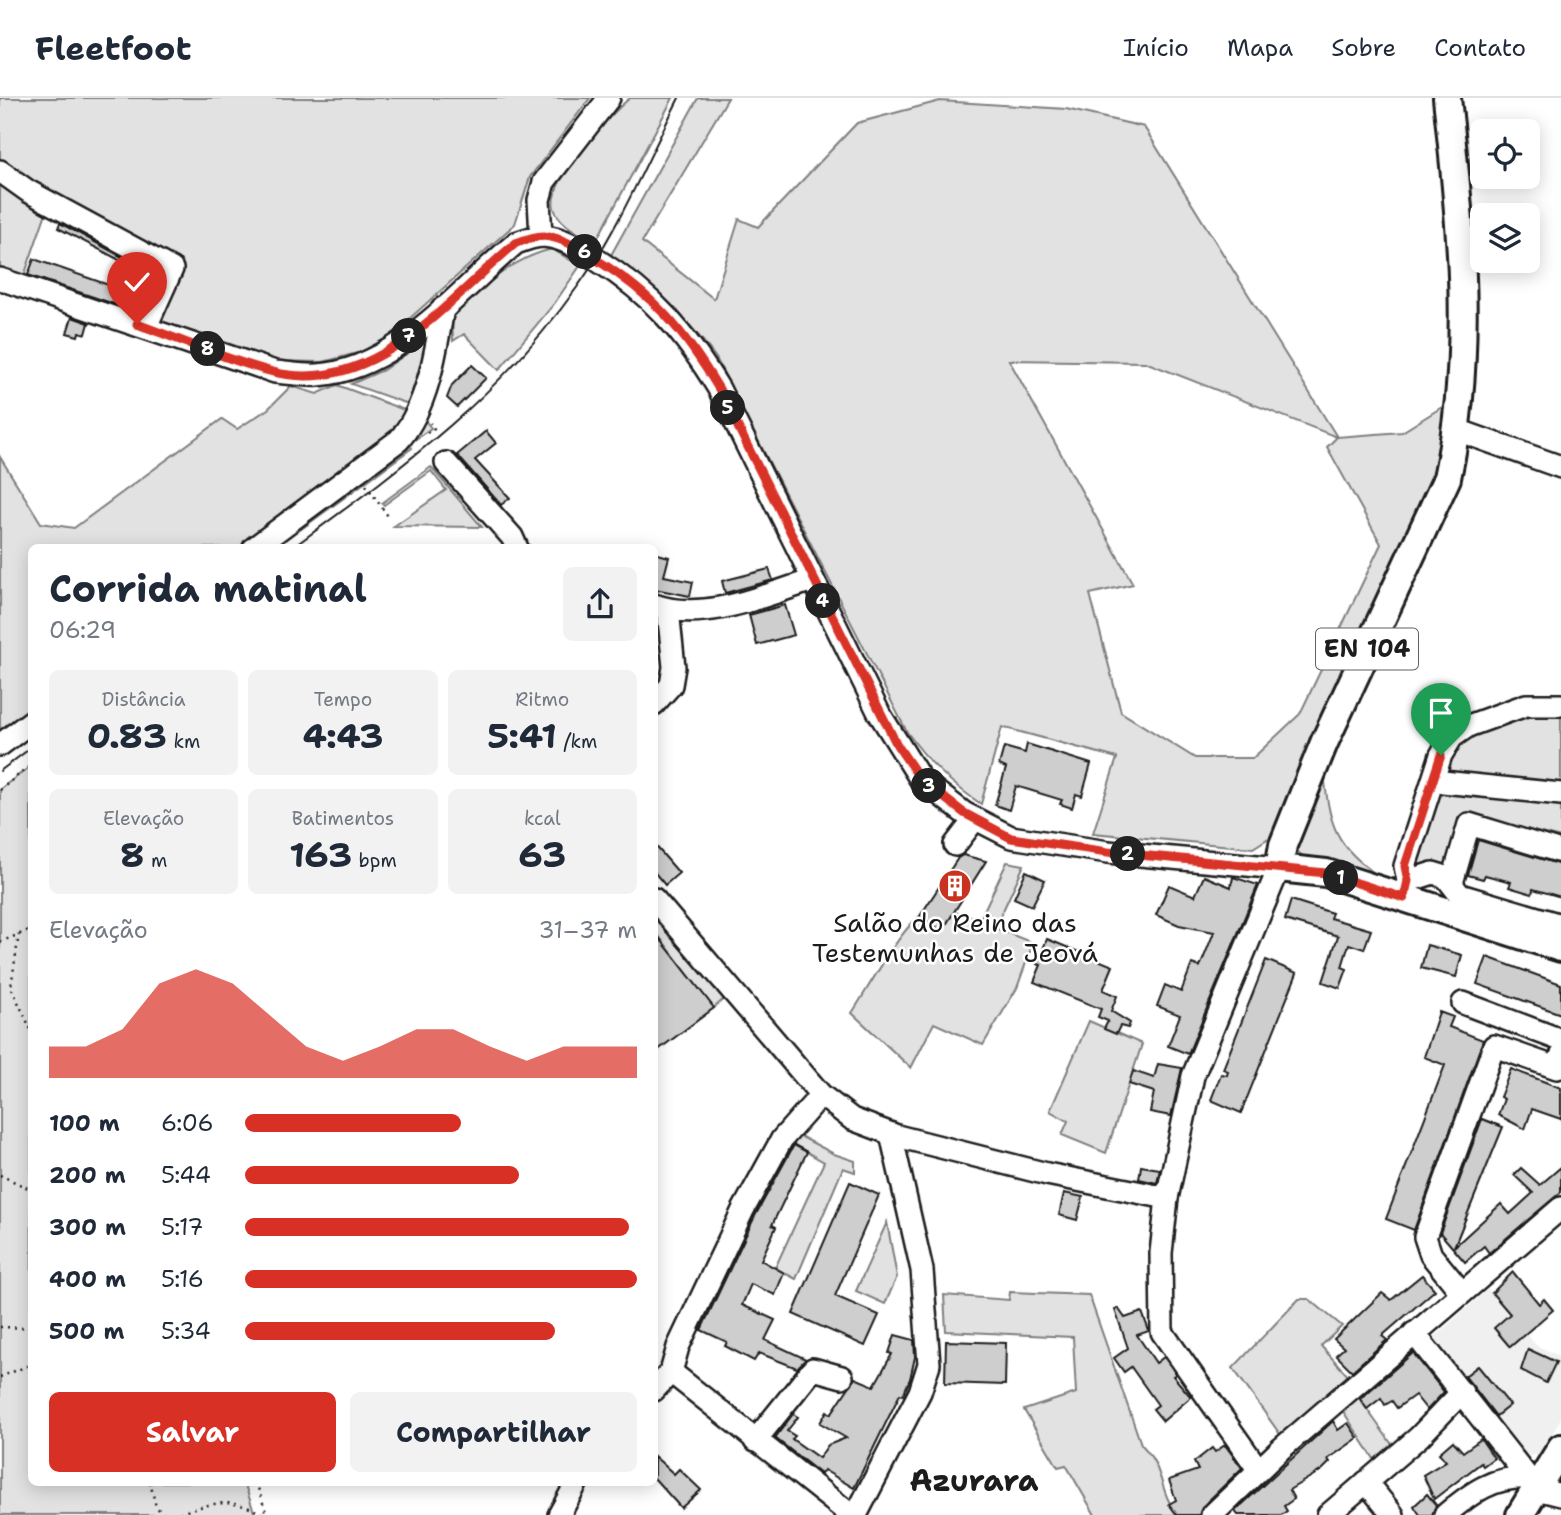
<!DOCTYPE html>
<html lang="pt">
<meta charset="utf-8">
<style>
:root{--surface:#fff;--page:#f2f2f3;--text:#1f2937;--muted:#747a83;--line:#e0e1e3;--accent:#d93025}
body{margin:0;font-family:"Shantell Sans",sans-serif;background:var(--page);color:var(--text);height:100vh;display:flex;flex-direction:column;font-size:26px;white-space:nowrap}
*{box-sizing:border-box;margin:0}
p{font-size:23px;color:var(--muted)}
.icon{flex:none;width:38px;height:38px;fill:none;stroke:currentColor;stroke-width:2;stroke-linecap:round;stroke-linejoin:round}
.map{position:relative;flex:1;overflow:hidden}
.sheet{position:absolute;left:28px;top:446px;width:630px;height:942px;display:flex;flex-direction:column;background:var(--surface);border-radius:10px;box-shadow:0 4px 18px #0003}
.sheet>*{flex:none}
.tools{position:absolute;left:1470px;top:21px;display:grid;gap:14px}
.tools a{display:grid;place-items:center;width:70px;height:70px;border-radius:10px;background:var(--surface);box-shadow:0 4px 18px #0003;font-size:35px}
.pin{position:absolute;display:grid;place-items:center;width:60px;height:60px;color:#fff;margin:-72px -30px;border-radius:50% 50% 50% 0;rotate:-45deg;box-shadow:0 0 7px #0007}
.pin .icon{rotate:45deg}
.km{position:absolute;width:35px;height:35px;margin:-18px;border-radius:50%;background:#222;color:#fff;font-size:19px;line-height:35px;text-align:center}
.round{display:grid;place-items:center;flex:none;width:74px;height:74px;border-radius:10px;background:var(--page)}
.head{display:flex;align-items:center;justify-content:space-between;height:119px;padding:0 21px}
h1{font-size:38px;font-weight:700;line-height:52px}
.metrics{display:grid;grid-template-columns:repeat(3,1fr);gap:10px;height:119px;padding:7px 21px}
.metrics div{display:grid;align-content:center;border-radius:10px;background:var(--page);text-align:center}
.metrics b{font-size:35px;font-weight:700}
.metrics small{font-size:19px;font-weight:400}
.metrics p{font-size:19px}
.chart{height:196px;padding:14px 21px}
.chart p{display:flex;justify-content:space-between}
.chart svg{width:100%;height:126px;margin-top:7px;fill:var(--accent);opacity:.7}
.action{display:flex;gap:14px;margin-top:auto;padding:14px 21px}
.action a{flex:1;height:80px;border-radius:10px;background:var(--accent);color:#fff;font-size:28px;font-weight:700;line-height:80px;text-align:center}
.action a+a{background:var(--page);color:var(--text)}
ul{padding:0 21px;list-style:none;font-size:23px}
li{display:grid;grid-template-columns:112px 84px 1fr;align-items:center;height:52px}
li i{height:18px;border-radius:9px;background:var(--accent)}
header{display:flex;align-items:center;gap:42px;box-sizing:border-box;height:98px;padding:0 35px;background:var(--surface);border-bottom:2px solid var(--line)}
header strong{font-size:33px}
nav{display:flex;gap:38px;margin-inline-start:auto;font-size:24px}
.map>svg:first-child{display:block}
.built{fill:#f0f0f0}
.green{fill:#e2e2e2;stroke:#7f7f7f;stroke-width:2;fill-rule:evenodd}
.building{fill:#cecece;stroke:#1c1c1c;stroke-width:2}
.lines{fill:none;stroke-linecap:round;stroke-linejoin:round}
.minor-casing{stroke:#1c1c1c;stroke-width:26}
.major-casing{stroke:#1c1c1c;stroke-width:32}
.path{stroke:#1c1c1c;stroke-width:2.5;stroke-dasharray:2 5;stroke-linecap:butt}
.minor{stroke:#fff;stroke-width:21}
.major{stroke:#fff;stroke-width:26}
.tram{stroke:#1c1c1c;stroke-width:2}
.route-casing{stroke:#fff;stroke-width:14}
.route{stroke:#d93025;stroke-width:9}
.labels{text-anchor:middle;stroke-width:5;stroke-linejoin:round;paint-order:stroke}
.shield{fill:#fff;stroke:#606060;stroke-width:2}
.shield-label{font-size:24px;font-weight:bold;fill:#1c1c1c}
.poi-label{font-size:26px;fill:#1c1c1c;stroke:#fff}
.quarter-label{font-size:30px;font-weight:bold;fill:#1c1c1c;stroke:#fff}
</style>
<header>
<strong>Fleetfoot</strong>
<nav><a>Início</a><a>Mapa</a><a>Sobre</a><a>Contato</a></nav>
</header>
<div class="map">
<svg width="1561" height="1417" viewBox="0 0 1561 1417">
<rect width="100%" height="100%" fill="#fff"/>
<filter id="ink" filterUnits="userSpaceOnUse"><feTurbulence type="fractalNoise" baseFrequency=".0143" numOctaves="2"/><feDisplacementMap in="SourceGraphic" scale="14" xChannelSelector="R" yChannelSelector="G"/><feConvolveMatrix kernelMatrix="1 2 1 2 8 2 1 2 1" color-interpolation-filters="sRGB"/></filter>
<g filter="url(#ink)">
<polygon class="built" points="1488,1191 1536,1247 1561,1259 1561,1320 1541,1356 1530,1358 1522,1354 1431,1242"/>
<g class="green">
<polygon points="0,0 590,0 530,79 515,126 389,239 361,254 323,264 272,263 156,223 178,169 0,68"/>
<path d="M 630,0 L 673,0 L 595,145 C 581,136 559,127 554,110 C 546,85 610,16 630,0 Z"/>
<path d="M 698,0 L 728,0 L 642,144 L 714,201 L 739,121 L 758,129 L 857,25 L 940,3 L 1066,11 L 1144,29 L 1337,339 L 1402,334 L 1450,304 L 1435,374 L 1278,734 L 1253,750 L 1093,735 L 1117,660 L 1002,629 L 981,706 C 950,685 928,664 907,634 L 716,260 C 686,218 653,188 611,157 ZM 1009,262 L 1145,264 L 1337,339 L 1327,349 L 1381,446 L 1300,616 L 1253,660 L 1195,660 L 1121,614 L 1090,496 L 1133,486 Z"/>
<polygon points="0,84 47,112 23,181 0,174"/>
<path d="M 552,151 L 580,168 L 554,206 L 499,272 L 464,236 L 453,243 L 452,218 C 484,189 508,162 552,151 Z"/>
<polygon points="422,245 427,247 408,306 351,286 383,272"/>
<polygon points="337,287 410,314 394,340 243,450 32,450 31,610 0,634 0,359 41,425 74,430 222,321 237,331 268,311 291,288 317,296"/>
<polygon points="420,316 431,330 409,346 412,350 300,432 297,426 280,439 284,444 275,450 263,450"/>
<polygon points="431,369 482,429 394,428 446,392 431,373 384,407 382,405"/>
<path d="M 1551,614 L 1561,618 L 1561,689 L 1443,679 C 1445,671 1447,660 1451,653 C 1465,627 1524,619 1551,614 Z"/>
<path d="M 1323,667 C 1330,730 1332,745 1385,783 L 1329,762 L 1305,760 L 1298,754 L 1297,744 Z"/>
<polygon points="31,668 32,1384 244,1384 255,1417 0,1417 0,691"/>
<polygon points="1439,689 1561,702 1561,740 1466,717 1449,773 1412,764"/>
<path d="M 1007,764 L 1024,767 L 995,830 L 1033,845 L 1017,890 L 983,947 L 934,925 L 911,970 L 852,915 C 865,896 903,826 921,818 C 940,809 962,815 980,821 Z"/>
<polygon points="654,816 727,898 714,910 655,833"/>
<polygon points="1089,923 1142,946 1106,1055 1062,1037 1068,1023 1050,1013"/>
<polygon points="796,1036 834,1056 855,1063 855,1074 843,1070 796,1181 775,1170 824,1064 789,1044"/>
<polygon points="887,1124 897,1179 885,1206 856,1193"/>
<path d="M 1010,1194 L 1089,1197 L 1141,1346 C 1165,1371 1158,1391 1177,1417 L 1095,1417 L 1066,1367 L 1058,1369 L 1024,1312 L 1076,1295 L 1073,1239 L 946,1233 L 944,1197 L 1009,1202 Z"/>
<polygon points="1299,1201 1309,1201 1342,1228 1321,1248 1350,1280 1282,1339 1233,1270"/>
<polygon points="1354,1293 1396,1352 1378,1367 1339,1307"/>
</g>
<g class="building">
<polygon points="60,125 155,177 138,214 28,177 34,161 123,192 133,169 58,130"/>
<polygon points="72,219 89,225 86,236 79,234 78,238 67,235"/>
<polygon points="472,267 486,280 457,309 447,300 452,287"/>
<polygon points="486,333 496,345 475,362 510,400 501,407 457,357"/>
<polygon points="654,455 669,459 664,478 693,484 690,498 660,492 654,494"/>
<polygon points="769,471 773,482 725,495 722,483"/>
<polygon points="785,507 794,537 757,547 749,517"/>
<polygon points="1027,646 1091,666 1082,698 1076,696 1072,710 1060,706 1062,702 1016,688 1009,712 995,707 1006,670 999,667 1004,649 1025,655"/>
<polygon points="1478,742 1561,767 1561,799 1533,791 1532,796 1509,789 1511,784 1485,777 1483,781 1468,777"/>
<polygon points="654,746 679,775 665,787 654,774"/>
<polygon points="963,757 986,763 942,833 920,818 958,760"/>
<polygon points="1026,773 1045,782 1032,808 1014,800"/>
<polygon points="1204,778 1231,789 1233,779 1258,787 1188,956 1168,948 1180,917 1157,908 1165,887 1181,894 1192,866 1200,869 1214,834 1179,827 1156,817 1169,787 1195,798"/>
<polygon points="1291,802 1332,815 1330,820 1371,832 1364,851 1349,846 1342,869 1347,871 1340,890 1323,884 1338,838 1285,822"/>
<polygon points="654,833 714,910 654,955"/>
<polygon points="1047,841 1113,868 1103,892 1117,898 1111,913 1130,925 1128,930 1120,928 1116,936 1104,931 1108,923 1098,919 1101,911 1034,884 1041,867 1037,866"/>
<polygon points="1427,847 1462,857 1456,879 1421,870"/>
<polygon points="1487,859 1561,886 1561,916 1477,886"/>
<polygon points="1266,862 1297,875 1241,1015 1211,1002 1221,976 1227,977 1228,973 1223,971"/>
<polygon points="1439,914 1453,919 1449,929 1483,942 1414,1132 1386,1121 1445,967 1424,959"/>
<polygon points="1158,966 1182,970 1171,1018 1150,1014 1154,994 1129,986 1133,973 1154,980"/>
<polygon points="1511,971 1561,990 1561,1021 1532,1011 1525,1031 1498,1017 1504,1001 1500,999"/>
<polygon points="1482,1021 1503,1029 1454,1149 1501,1106 1510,1116 1533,1095 1514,1077 1521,1070 1540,1087 1561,1069 1561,1094 1489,1155 1484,1148 1465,1164 1440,1135"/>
<polygon points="794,1047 807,1054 772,1127 776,1129 761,1162 784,1175 775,1197 751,1186 742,1207 775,1222 765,1242 806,1261 797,1270 759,1255 754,1263 725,1248 727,1244 701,1232 755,1118"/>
<polygon points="1141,1068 1160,1071 1157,1085 1139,1081"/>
<polygon points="850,1084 879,1097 835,1198 879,1217 865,1248 793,1216"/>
<polygon points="1064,1095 1083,1099 1077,1122 1059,1117"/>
<polygon points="1513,1174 1539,1206 1544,1201 1553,1212 1510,1249 1494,1230 1510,1216 1492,1195"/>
<polygon points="1422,1177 1435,1192 1382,1238 1387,1242 1352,1273 1336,1257 1344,1250 1334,1241 1382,1195 1391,1202"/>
<polygon points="1118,1210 1125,1220 1142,1214 1149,1233 1137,1237 1156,1265 1164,1259 1176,1276 1173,1278 1191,1299 1163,1323 1153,1311 1158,1307 1131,1269 1124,1274 1114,1260 1128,1250 1115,1212"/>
<polygon points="895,1237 914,1242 915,1259 910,1281 903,1297 900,1296 854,1390 824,1372 821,1376 775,1340 793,1316 798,1319 787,1333 795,1338 792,1341 819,1360 828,1347 846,1340 820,1325 827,1313 831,1316 855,1280 874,1288 892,1256 889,1255"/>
<polygon points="946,1243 1006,1245 1005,1287 945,1285"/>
<polygon points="1528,1251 1556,1264 1546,1285 1521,1272"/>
<polygon points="1413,1255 1444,1294 1427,1312 1415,1297 1397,1310 1392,1303 1385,1307 1381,1300 1367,1311 1360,1301"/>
<polygon points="1478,1268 1510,1307 1496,1318 1465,1278"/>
<polygon points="1333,1323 1338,1332 1348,1325 1358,1340 1328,1361 1330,1364 1322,1372 1289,1392 1294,1401 1284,1408 1287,1413 1281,1417 1238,1417 1235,1413"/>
<polygon points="1481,1341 1494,1360 1483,1368 1481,1365 1434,1401 1423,1377 1446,1363 1439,1355 1453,1343 1463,1354"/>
<polygon points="1225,1347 1242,1370 1203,1408 1199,1417 1177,1417 1169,1406 1176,1402 1169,1382 1198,1372 1194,1364 1212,1350 1215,1354"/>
<polygon points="654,1358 674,1376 679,1371 701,1392 681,1410 654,1380"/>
<polygon points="1427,1396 1436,1407 1432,1417 1420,1417 1414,1408"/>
</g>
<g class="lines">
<defs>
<g id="minor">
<polyline points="0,73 28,93 172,171 146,229"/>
<polyline points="541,138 539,102 544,84 609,0"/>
<path d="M 0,181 L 275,274 C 289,275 304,278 318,277 C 396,272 459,192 516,145 C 524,142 535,138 543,138 C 562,139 581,151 597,162 C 653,197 685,235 719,291 L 879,615 L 921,682 L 964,715 L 1011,739 L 1108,754 L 1279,770 L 1193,978 L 1167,1100 L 1161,1155 L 1162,1234 L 1258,1371"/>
<polyline points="1457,332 1561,369"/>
<polyline points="446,365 512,439 517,450"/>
<path d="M 254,450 L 399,342 C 428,308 436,253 443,210"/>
<path d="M 654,507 C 704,525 765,497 813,482"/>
<polyline points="654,606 671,587 674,569 668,512"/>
<polyline points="0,647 32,623"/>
<polyline points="1433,683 1561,696"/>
<polyline points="955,747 975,721"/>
<polyline points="1408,783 1433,775 1446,779 1460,797 1561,827"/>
<polyline points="1452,785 1469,726 1561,754"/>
<polyline points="1404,800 1408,783 1405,768 1441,657 1452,639 1468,628 1526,607 1561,607"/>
<polyline points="654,801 821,997 852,1021 897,1038 1047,1076 1167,1100"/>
<polyline points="1463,905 1561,942"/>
<polyline points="1462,1195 1431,1157 1425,1139 1494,948 1557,970 1561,958"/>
<polyline points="1414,1235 1537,1391 1561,1397"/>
<polyline points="671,1274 851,1417"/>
<polyline points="654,1292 671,1274 678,1249 743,1112 782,1041 821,997"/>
<polyline points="755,1343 813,1271 842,1279"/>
<polyline points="1366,1384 1393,1417"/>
<polyline points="559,1417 577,1384"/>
<polyline points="856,1417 920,1294 929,1266 922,1172 891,1036"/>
<polyline points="1212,1417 1282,1350 1561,1110"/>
<polyline points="1328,1417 1419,1339 1462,1294"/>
<path d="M 1445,1417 C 1472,1394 1494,1378 1529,1380"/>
</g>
<g id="major">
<path d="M 1447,0 C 1461,126 1474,254 1447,380 L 1324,645 L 1283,747 L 1279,770 L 1326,775 L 1561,850"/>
<polyline points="1520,1417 1561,1350"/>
</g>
</defs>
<use href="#minor" class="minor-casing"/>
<use href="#major" class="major-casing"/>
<g class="path">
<polyline points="427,335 434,330 430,325"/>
<polyline points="366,387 390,421"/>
<polyline points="0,692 32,666"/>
<polyline points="19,836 11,889 32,934"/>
<polyline points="0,844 32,831"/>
<polyline points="0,1077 32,1092"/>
<polyline points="0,1229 32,1230"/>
<polyline points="0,1279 32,1266"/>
<polyline points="150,1384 156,1409 165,1417"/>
<polyline points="256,1384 267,1417"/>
<path d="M 173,1417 C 211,1406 227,1397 265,1417"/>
</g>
<use href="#minor" class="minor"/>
<use href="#major" class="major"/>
<g class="tram">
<path d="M 292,450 C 401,370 499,300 578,188 C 619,131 647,62 679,0"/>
<polyline points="0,673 32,649"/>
</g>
</g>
</g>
<g class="lines" filter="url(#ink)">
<defs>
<path id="route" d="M 137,226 C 182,242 227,262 273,274 C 375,299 447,202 516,145 C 524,142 535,138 543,138 C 562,139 581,151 597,162 C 655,198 684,233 719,291 L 897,647 L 921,682 L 964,715 L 1011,740 L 1108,754 L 1326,775 L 1404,800 L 1408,783 L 1405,768 L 1441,657"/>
</defs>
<use href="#route" class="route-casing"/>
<use href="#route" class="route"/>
</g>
<defs>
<symbol id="building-disc" viewBox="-11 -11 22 22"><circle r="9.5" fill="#c8321e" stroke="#fff"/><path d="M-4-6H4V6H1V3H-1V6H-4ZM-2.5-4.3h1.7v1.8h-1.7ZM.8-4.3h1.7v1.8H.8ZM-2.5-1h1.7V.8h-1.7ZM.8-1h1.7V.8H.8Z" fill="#fff"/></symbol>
</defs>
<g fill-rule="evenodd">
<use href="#building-disc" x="936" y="769" width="38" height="38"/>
</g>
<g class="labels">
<rect class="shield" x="1316" y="530.5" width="102" height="41" rx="5"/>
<g class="shield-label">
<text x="1367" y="559">EN 104</text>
</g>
<g class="poi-label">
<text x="955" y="834">Salão do Reino das<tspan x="955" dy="30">Testemunhas de Jeová</tspan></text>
</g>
<g class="quarter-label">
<text x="974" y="1393">Azurara</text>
</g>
</g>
</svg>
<div class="tools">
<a><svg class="icon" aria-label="locate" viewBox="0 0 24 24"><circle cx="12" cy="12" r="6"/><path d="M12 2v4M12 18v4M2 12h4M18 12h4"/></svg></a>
<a><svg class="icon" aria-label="layers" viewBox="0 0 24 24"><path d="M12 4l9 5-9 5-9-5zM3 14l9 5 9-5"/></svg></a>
</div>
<div class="pin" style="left:1441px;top:657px;background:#1e9e55"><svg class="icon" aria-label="arrive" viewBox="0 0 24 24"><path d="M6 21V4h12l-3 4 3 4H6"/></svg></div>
<div class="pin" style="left:137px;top:226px;background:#d93025"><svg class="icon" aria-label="check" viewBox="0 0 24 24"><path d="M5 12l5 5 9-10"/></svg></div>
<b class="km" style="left:1341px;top:780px">1</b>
<b class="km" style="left:1128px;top:756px">2</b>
<b class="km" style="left:929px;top:688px">3</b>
<b class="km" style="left:823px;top:503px">4</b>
<b class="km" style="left:728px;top:310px">5</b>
<b class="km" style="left:585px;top:154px">6</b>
<b class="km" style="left:409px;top:238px">7</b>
<b class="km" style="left:208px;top:251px">8</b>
<section class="sheet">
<div class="head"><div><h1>Corrida matinal</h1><p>06:29</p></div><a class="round"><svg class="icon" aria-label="share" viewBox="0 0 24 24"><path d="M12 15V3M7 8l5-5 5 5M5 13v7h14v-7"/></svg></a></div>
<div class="metrics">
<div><p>Distância</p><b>0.83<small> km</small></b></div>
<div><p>Tempo</p><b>4:43</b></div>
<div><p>Ritmo</p><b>5:41<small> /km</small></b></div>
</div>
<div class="metrics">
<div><p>Elevação</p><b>8<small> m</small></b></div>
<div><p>Batimentos</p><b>163<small> bpm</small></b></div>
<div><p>kcal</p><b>63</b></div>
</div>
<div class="chart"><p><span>Elevação</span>31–37 m</p>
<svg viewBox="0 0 160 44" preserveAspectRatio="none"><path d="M0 44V33L10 33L20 27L30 11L40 6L50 11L60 22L70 33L80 38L90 33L100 27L110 27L120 33L130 38L140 33L150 33L160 33V44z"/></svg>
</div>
<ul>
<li><b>100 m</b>6:06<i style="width:55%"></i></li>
<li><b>200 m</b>5:44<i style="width:70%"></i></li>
<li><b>300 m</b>5:17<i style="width:98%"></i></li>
<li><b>400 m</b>5:16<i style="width:100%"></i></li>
<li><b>500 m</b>5:34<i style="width:79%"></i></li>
</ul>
<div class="action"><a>Salvar</a><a>Compartilhar</a></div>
</section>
</div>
